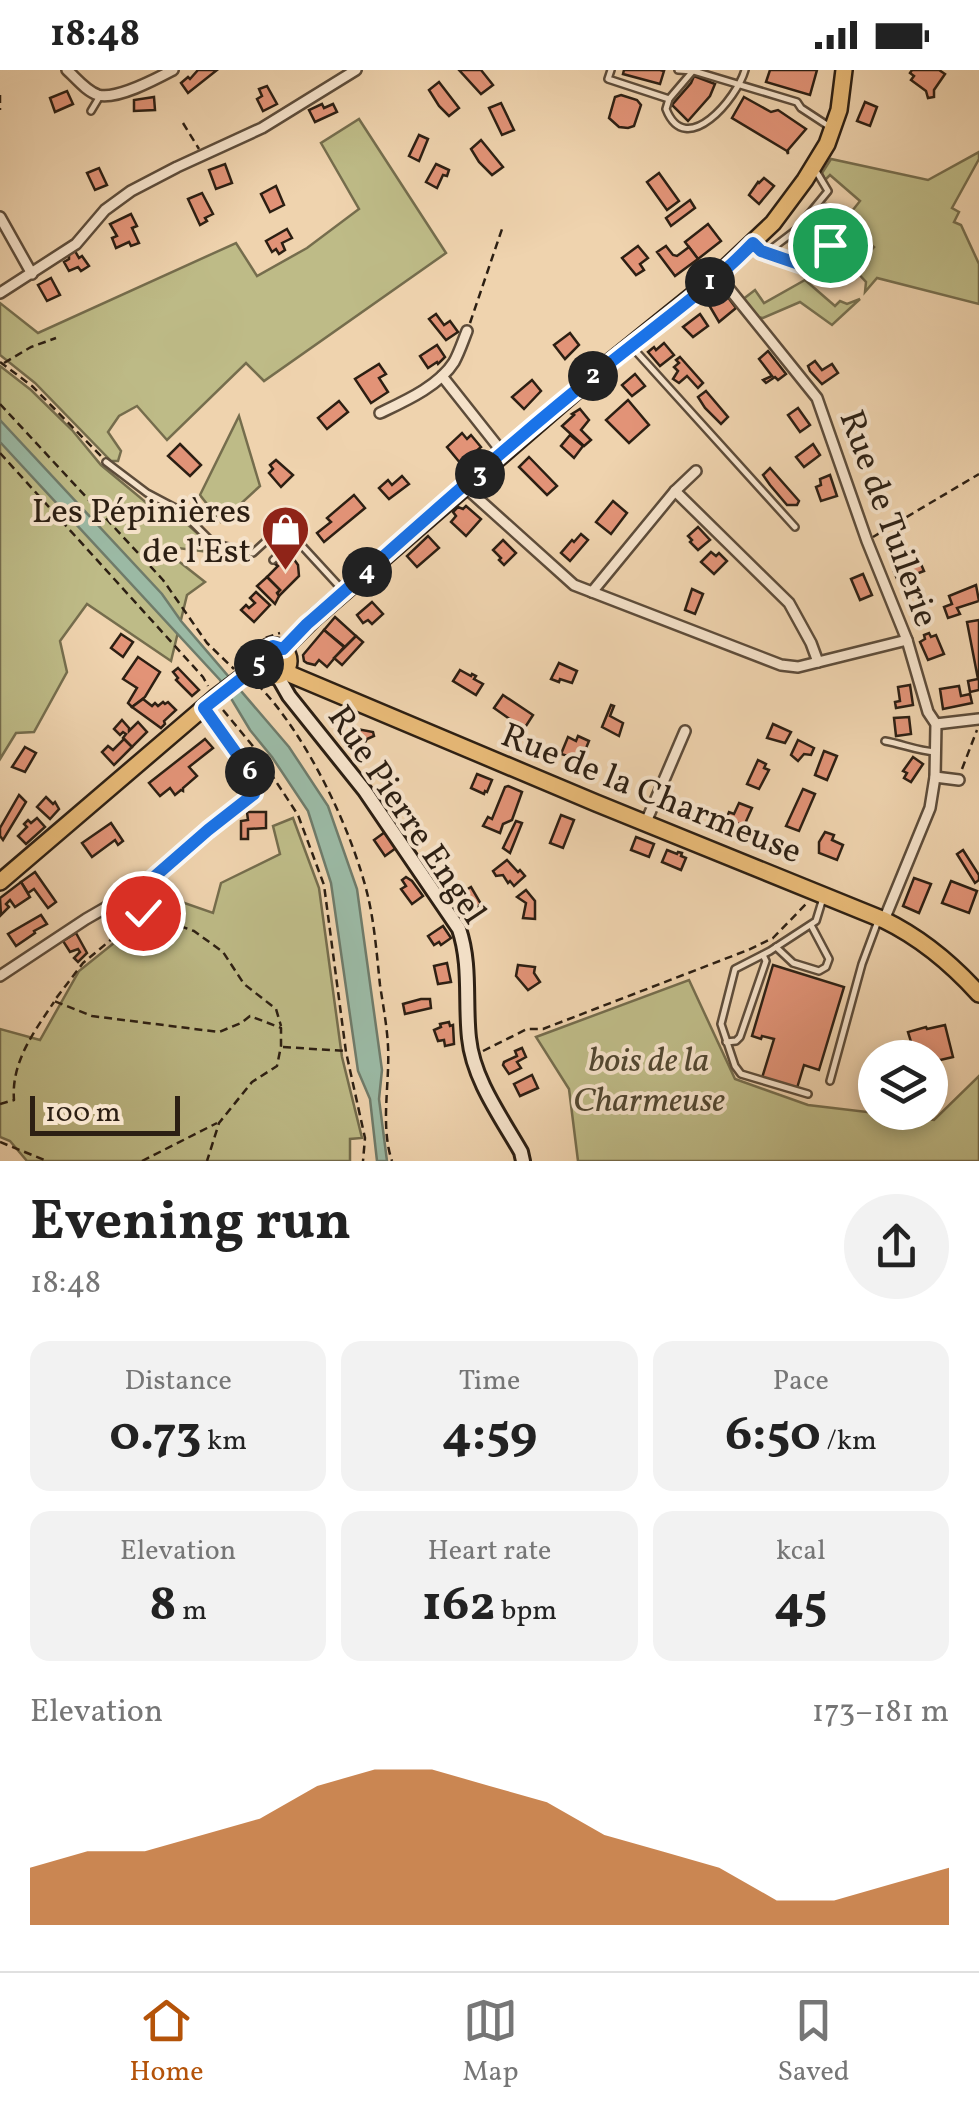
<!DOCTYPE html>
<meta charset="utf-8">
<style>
:root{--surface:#fff;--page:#f2f2f2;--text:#222;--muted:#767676;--line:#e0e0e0;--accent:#b45309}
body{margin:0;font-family:Vollkorn,serif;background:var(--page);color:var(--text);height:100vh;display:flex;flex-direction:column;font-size:38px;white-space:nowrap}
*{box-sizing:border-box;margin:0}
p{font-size:32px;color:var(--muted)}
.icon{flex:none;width:55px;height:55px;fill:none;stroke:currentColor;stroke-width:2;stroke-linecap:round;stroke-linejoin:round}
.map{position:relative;height:1091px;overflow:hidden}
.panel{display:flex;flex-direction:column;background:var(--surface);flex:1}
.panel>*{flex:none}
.tools{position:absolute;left:858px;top:970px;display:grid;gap:20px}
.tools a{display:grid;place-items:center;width:90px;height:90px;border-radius:50%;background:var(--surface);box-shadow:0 5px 15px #0003;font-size:50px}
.scale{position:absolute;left:30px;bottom:25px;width:150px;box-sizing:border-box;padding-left:10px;border:5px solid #2c1f13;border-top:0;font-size:28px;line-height:35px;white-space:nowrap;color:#2c1f13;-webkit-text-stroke:8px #f5e2ca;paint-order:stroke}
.pin{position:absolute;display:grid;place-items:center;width:85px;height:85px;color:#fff;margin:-42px;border:5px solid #fff;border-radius:50%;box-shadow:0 2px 10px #0007}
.km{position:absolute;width:50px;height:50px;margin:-25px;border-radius:50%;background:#222;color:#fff;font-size:28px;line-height:50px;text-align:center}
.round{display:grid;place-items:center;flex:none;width:105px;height:105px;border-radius:52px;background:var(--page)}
.head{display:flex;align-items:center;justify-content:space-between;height:170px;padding:0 30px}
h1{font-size:55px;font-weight:700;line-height:75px}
.figures{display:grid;grid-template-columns:repeat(3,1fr);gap:15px;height:170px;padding:10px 30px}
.figures div{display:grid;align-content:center;border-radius:20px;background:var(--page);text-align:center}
.figures b{font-size:50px;font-weight:700}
.figures small{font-size:28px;font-weight:400}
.figures p{font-size:28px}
.chart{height:280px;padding:20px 30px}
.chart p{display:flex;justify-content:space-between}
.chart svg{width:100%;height:180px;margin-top:10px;fill:var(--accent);opacity:.7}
.status{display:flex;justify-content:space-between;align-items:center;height:70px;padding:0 50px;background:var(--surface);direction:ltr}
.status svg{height:28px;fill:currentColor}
.dock{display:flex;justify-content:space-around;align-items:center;height:140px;border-top:2px solid var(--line);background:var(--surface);font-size:28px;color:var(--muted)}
.dock a{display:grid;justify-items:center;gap:5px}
.dock .current{color:var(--accent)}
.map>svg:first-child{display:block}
.green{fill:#bebb87;stroke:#756d4d;stroke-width:2.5}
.water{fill:#9bb9a4;stroke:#6f7b6a;stroke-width:2.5}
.building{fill:#e29377;stroke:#2c1f13;stroke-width:2.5}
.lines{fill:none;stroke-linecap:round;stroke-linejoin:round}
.lane-casing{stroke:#5d4c3a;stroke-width:10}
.street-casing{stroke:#5d4c3a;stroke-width:14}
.secondary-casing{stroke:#2c1f13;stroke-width:18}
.primary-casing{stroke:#2c1f13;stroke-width:20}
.path{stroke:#2c1f13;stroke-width:2.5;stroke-dasharray:8 5;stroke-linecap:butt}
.lane{stroke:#f5e2ca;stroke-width:5}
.street{stroke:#f5e2ca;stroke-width:9}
.secondary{stroke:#f5e2ca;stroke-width:12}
.primary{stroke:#e8ba77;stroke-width:15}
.route-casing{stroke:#fff;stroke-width:20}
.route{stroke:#1a73e8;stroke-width:12}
.labels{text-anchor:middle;stroke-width:8;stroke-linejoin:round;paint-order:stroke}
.poi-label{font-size:35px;fill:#2c1f13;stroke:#f5e2ca;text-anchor:end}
.street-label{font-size:35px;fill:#2c1f13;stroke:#f5e2ca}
.park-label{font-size:35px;font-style:italic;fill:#504630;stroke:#f5e2ca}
</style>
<div class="status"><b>18:48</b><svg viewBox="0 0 49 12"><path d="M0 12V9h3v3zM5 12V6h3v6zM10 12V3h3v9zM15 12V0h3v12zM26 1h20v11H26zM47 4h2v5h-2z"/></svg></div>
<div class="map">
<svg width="979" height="1091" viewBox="0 0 979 1091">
<rect width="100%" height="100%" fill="#efd3ae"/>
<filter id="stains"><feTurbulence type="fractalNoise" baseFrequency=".002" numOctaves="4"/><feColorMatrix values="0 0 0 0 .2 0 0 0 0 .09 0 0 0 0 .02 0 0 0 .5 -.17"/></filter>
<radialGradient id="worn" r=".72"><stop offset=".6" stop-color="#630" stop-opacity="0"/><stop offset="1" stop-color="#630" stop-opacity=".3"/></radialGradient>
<g class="green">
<polygon points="359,49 446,183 264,311 246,293 167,370 137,336 119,346 108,362 121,381 118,391 111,391 35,313 0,285 0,233 38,263 236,173 257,206 307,178 359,139 321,73"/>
<polygon points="979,82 979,89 952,138 959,142 954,152 961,155 979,194 979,234 877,208 865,222 866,212 854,199 874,177 825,135 826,134 845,150 860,131 830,105 825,110 822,103 831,89 928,110"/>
<polygon points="805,210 835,236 840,231 847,234 860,229 832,255 800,232 763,248 757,247 742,230 755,220 764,233"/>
<polygon points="0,296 31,320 72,360 101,395 149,435 176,444 207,472 209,482 178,478 172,486 205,512 187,525 171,591 87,534 60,571 67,602 34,662 16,663 0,689"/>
<polygon points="239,346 260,416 221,452 200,425"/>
<polygon points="293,748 319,818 342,987 362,1068 350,1069 350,1091 27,1091 10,1071 0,1067 0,959 40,970 79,901 170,828 213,843 221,813 280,784 273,756"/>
<polygon points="689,910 735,1009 808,1035 934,1050 979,1006 979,1091 578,1091 569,1019 536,967"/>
</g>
<polygon class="water" points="0,350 162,524 181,551 289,677 328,736 357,819 382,1000 379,1029 387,1091 377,1091 370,1029 358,1001 331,813 308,741 272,687 250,660 220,610 0,372"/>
<g class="building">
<polygon points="198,0 217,0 188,23 181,13 188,7 190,9"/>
<polygon points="459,0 481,0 493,15 481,24"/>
<polygon points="624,0 660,0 664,1 660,14 623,4"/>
<polygon points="770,0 817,0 810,25 766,12"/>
<polygon points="912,0 939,0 945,4 934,20 934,27 928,28 926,21 911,10 914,6 910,3"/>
<polygon points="694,6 715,14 710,26 688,51 672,35 691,13"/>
<polygon points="439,12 459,38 449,46 439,36 429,20"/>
<polygon points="267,16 277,34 263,41 257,29 262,26 259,19"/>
<polygon points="67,21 73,34 55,42 50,28"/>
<polygon points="621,25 637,30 641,35 634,56 628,58 619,57 609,48 615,27"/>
<polygon points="154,27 155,40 134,41 134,30"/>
<polygon points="744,27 771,42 778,40 806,59 788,80 788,84 787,81 732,48"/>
<polygon points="865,32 877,37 870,56 857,51"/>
<polygon points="501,33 514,60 502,65 489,38"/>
<polygon points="322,34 324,38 333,34 337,42 315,52 309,40"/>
<polygon points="419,65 428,69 419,91 409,86"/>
<polygon points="481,70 503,97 492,105 479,92 471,79"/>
<polygon points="225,94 232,113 216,119 209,100"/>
<polygon points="436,94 449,100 447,106 443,105 437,118 426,112"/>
<polygon points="99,98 107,115 95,120 87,103"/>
<polygon points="659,103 679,131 667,140 647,112"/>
<polygon points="764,108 774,116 759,134 749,125 758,112 759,113"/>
<polygon points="276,116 284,135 270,142 261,124"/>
<polygon points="202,123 213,144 205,148 207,151 200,155 188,129"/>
<polygon points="690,130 695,138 671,156 666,148"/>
<polygon points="825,135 844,151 836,160 838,162 836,165 834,163 811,190 792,174"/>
<polygon points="131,144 137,156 132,158 139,173 131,176 129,172 116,178 112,168 117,166 110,154"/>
<polygon points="708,154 721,171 698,189 685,172"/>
<polygon points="287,159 292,168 282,173 285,180 279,184 276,179 272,182 266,171"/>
<polygon points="638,176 648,188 640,194 644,200 636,205 622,188"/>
<polygon points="666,176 673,185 677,186 689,177 698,189 675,206 657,182"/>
<polygon points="75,181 79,188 82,186 89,196 81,201 78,197 69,201 64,192 69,189 69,184"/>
<polygon points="51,208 60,225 47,231 38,215"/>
<polygon points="724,222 736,238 719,252 709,235"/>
<polygon points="436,244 444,255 450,251 458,262 446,270 429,249"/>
<polygon points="700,244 708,256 693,267 683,257"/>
<polygon points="570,263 579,275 565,289 554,275"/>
<polygon points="664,273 674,285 660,296 648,282 654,277 656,280"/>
<polygon points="437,275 445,287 438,294 437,292 428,298 420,286"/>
<polygon points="768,281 786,304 778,310 775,307 766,313 763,310 772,306 759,289"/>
<polygon points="680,287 703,313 698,318 687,306 679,313 673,309 678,301 674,297 679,293 676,290"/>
<polygon points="815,291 822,300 832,294 838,303 822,314 810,301 808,296"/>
<polygon points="379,294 386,304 379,308 388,322 371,333 355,309"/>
<polygon points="635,304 645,316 632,326 622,315"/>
<polygon points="532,310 541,321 524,339 512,327"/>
<polygon points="706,321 728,347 721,354 705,338 698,327"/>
<polygon points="628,330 649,355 629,373 606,350"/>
<polygon points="339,331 348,342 327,359 318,348"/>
<polygon points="798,338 810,355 800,362 788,345"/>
<polygon points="580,339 589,350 581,360 591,370 584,376 562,356 574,345 572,344"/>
<polygon points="462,363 467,369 471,365 481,377 461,394 447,377"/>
<polygon points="570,365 583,376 574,388 561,376"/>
<polygon points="180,374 201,395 190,406 168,386"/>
<polygon points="813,374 820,385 804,397 796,387"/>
<polygon points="529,387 557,416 547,425 519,397"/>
<polygon points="276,390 293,405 281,417 269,403 273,399 270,395"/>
<polygon points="770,398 799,431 797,435 787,435 770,415 763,405"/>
<polygon points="830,405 837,426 821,431 816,417 821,415 820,409"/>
<polygon points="402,406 409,414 389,429 379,418 388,410 392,415"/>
<polygon points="354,425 365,438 324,472 317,463 331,452 327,448"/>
<polygon points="613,431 627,443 611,464 596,452"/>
<polygon points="466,436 481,449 466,466 451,452 456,446 453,442 458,437 463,439"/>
<polygon points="698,457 710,470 698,480 690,472 692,470 688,466"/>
<polygon points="581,464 588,470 570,491 561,483 572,470 574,472"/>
<polygon points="428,466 439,478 417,497 407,486"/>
<polygon points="503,470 516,483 504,495 499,490 501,488 493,480"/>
<polygon points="288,481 298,495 299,506 279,526 277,523 280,520 267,507 278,496 275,494"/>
<polygon points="711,482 716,486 719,483 727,491 714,504 701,492"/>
<polygon points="920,492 924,501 898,511 894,502"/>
<polygon points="863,504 872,525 860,530 851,509"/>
<polygon points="267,507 280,520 277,523 279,526 275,534 257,516"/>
<polygon points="976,515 979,531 957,538 960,544 948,548 944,537 952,534 949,526"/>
<polygon points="692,519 703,524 695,544 685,540"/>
<polygon points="256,522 270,535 254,552 241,540 246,535 249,538 255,533 250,528"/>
<polygon points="372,532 383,544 372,554 368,550 363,553 357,545"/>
<polygon points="335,547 356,566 345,577 324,560"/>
<polygon points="979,550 979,620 970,622 968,611 978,609 967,552"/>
<polygon points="324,560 344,577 327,597 319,590 315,595 307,593 304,591 303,585"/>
<polygon points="929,563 931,567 936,565 944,584 928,590 920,572 925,569 924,565"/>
<polygon points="121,564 133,572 123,587 111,578"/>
<polygon points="356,566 363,572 342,595 334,588"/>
<polygon points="138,587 160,602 145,627 132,637 128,633 137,618 123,609"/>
<polygon points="559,593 577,601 572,613 560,609 559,612 551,609"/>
<polygon points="178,598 199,620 192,626 176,610 178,608 173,602"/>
<polygon points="460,600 471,606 472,604 476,606 474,609 483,614 476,625 453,611"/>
<polygon points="910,615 913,635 896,638 895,632 900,631 898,617"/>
<polygon points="959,616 961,626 970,624 972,633 943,639 940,619"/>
<polygon points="503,625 533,645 524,659 494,638"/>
<polygon points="143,629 152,636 155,633 158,636 163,632 165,634 168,632 176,640 164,651 165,654 161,658 132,637"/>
<polygon points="611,635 614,636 610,646 623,653 619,666 602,657"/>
<polygon points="909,647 911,664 896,666 894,648"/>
<polygon points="122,650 129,658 129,661 138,652 147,662 132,677 123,668 126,664 123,662 120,665 114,659"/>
<polygon points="773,654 791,662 785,673 767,668"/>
<polygon points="357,659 373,662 374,666 367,669 362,678 357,675 353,680 347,676 347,671 350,671"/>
<polygon points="578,666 589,671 581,690 561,684 568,667 576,671"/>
<polygon points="124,669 132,677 114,695 102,682 108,676 113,680"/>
<polygon points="205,669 213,678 189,697 197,706 183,718 183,721 181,720 175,725 170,718 160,726 149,713"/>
<polygon points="798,670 814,678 811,685 804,684 798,691 791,685"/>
<polygon points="25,677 36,683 25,702 12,697"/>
<polygon points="824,681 837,686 827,710 815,705"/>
<polygon points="913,687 923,694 911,712 904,708 907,703 903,701"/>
<polygon points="758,690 766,694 764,698 769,700 759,719 747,714"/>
<polygon points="477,704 492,710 487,722 485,721 484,724 471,718"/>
<polygon points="508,716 522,722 512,750 503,754 500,763 483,756 488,747 492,749 505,717"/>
<polygon points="803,719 815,724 799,761 786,756"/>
<polygon points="19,725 26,732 3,770 0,766 0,758"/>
<polygon points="46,727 53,734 55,732 59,739 50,749 37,737"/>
<polygon points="739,733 752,738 744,756 739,754 738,757 725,752 729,742 734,744"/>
<polygon points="247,742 266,742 266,758 248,759 248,769 241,769 241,751 248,750"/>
<polygon points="561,745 574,750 563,778 550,773"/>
<polygon points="37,748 45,757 26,774 18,766 27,757 24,754 28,750 31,753"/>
<polygon points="516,751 522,753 510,783 503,778"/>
<polygon points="111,753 123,771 118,775 115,770 92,787 82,773"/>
<polygon points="385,762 396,778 385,786 374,770"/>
<polygon points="825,762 834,765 832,770 843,775 837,790 819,783 819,772"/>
<polygon points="636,767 654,774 649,787 631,780"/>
<polygon points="667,780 677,784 678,782 682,783 681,786 686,788 681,800 662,792"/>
<polygon points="963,780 979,805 979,810 975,813 957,784"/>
<polygon points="507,790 518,802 520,800 525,806 514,816 510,811 508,813 503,805 496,806 493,801"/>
<polygon points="35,802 56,832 48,838 34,819 28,823 21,812"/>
<polygon points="406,807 412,811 423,826 412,834 401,819 406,816 402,810"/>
<polygon points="914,808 931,814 919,843 903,836"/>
<polygon points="951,811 977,821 969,843 942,833"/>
<polygon points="21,812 30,827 15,837 10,830 6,834 9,837 1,845 0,828"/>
<polygon points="464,817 466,820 471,817 481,834 472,840 467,834 463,837 454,824"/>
<polygon points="526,820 535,831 535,849 523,848 526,833 517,827"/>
<polygon points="41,845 47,854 34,861 35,863 16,876 8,864"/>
<polygon points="443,856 451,868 441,875 439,872 434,875 428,866"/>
<polygon points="76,863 87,883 78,892 74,888 80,882 78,879 70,882 63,871"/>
<polygon points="447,893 451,912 438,914 434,896"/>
<polygon points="518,895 535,897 534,903 540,912 528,920 516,906"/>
<polygon points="773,895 844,917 819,1000 804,995 797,1018 762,1008 774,969 762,966 761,969 752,966"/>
<polygon points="421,929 430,929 431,938 405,944 403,934"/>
<polygon points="449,952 450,956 453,955 454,974 445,976 444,970 438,971 434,960 441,957 440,954"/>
<polygon points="945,955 953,987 940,990 939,995 935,996 930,992 930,988 916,988 908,962 926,957 927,959"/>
<polygon points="522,978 526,987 517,992 521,998 509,1004 503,995 504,992 517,986 515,981"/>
<polygon points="532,1005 538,1018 520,1026 514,1014"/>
</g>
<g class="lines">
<defs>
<g id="lane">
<polyline points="611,0 608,9 669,29"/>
<polyline points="678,0 694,1 797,32 801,38 830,57"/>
<path d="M 692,2 L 669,29 L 666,39 C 686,90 737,28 745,0"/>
<polyline points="91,41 100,26"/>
<polyline points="756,176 761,181 808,197"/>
<polyline points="766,183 796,160 828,121 816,101"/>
<polyline points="632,277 795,457"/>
<polyline points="106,392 147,423 181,441 213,473 253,483 277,461 292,465 338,515"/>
<polyline points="273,490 295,469"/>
<path d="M 885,671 C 902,674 918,681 935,682"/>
<polyline points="776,877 793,893 819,901 826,897 829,889 811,855"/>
<polyline points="726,972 736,971 740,967 766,891 763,885"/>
<polyline points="830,1011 862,894 878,851"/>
<polyline points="808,1024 741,1004 735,996 721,954 735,899 770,881 816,851 823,828"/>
</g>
<g id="street">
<path d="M 67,0 C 76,8 86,21 98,25 C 117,30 156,9 173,0"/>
<polyline points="0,147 32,204"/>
<polyline points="718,205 817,328 867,471 907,570 928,642 936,654 935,707 930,738 884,850"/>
<polyline points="0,223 76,174 105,140 131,121 177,97 262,58 356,0"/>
<polyline points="442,306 503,383"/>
<path d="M 380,343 C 405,331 439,316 454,292 C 459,283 463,271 467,261"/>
<polyline points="465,417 574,515 781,595 798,597 907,570"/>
<polyline points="675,421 789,533 811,573 818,592"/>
<polyline points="592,522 675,421 696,401"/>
<polyline points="936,654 979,649"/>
<polyline points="935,707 959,710"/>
<polyline points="646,752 685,661"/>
<polyline points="0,906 86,849 145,815 208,760 254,724 256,711 204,638"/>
</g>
<path id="secondary" d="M 277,605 L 289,626 L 365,721 L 459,859 C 471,894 465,932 469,968 C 473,1009 501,1047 521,1082 L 523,1091"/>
<g id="primary">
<circle cx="274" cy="591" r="15"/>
<polyline points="283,579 313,549 599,301 718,205 773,153 805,110 827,74 839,40 844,0"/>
<path d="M 286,600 L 292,605 L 596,733 L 884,850 C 921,868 951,893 979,924"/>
<polyline points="0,812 215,628 260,594"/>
</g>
</defs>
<use href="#lane" class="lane-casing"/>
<use href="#street" class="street-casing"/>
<use href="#secondary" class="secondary-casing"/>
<use href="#primary" class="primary-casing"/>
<g class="path">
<polyline points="0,25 0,40"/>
<polyline points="183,53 199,79"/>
<polyline points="813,192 830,175 841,172 862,187"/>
<polyline points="470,253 502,159"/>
<polyline points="0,292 32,316 102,387"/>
<polyline points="4,293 31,277 56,268"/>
<polyline points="0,334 163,510 207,573 234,599"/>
<polyline points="0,383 203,607 208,616"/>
<polyline points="873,467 979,404"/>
<polyline points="248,586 262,569 280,563"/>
<path d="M 257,614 C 306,663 354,763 369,831 C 375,859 377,887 380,915 C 383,935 387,956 388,976 C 390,1013 380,1056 392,1091"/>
<polyline points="223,640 252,675 298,745 324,815 346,982 365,1068 363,1091"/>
<polyline points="962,699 977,660"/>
<polyline points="144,827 143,843 83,893 54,931 92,946 219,962 241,953 250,946 281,958 281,976 277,996 252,1012 219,1053 207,1091"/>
<polyline points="143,843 194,861 223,882 244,914 276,939 281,956"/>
<polyline points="283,977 345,981"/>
<polyline points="483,981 527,959 543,959 748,880 773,868 807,833"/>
<path d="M 0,1034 L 14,1030 C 11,992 34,962 54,932"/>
<polyline points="0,1072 47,1091"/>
<polyline points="142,1091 217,1053"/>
</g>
<use href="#lane" class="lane"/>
<use href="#street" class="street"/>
<use href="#secondary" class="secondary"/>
<use href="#primary" class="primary"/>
</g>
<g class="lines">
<defs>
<path id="route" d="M 143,843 L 145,815 L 208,760 L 254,724 L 256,711 L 204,638 L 260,594 L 264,580 L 273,576 L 283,579 L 307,554 C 404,469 500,381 601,300 C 650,260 710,218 753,173 L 761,181 L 808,197 L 830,175"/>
</defs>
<use href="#route" class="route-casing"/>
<use href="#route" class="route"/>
</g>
<defs>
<symbol id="shop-pin" viewBox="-11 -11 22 30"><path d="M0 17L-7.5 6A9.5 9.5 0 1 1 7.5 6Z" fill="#8f2418" stroke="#f5e2ca"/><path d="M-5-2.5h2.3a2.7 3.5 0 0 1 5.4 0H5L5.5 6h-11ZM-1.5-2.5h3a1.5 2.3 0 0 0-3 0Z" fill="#fff"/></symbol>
</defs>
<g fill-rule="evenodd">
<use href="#shop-pin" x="258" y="432" width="55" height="75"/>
</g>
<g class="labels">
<g class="poi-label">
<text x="251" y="452">Les Pépinières<tspan x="251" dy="40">de l'Est</tspan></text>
</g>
<g class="street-label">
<text transform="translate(890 448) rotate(70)" y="12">Rue de Tuilerie</text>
<text transform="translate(652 722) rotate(22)" y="12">Rue de la Charmeuse</text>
<text transform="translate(408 744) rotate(56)" y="12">Rue Pierre Engel</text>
</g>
<g class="park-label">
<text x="649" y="1001">bois de la<tspan x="649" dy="40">Charmeuse</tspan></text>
</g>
</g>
<rect width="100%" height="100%" filter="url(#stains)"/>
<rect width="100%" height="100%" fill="url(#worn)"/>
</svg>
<div class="tools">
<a><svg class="icon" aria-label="layers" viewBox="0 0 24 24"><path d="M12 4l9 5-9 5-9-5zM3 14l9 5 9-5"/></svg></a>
</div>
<div class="scale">100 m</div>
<div class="pin" style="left:830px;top:175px;background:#1e9e55"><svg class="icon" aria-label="arrive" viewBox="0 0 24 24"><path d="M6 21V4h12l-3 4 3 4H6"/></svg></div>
<div class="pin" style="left:143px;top:843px;background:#d93025"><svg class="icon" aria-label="check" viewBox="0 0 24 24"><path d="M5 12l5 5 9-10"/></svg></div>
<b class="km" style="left:710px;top:212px">1</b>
<b class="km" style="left:593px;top:306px">2</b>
<b class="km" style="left:480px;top:404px">3</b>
<b class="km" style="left:367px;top:502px">4</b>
<b class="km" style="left:259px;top:594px">5</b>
<b class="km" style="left:250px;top:702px">6</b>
</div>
<section class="panel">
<div class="head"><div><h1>Evening run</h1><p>18:48</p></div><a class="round"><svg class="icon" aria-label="share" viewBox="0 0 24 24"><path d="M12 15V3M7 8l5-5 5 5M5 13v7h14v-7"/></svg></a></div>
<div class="figures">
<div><p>Distance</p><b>0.73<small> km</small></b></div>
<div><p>Time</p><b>4:59</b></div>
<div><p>Pace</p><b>6:50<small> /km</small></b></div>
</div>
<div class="figures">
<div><p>Elevation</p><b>8<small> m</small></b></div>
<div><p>Heart rate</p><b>162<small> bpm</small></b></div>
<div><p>kcal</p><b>45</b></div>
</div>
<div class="chart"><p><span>Elevation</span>173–181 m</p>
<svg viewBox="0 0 160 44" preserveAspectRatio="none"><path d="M0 44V30L10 26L20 26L30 22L40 18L50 10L60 6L70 6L80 10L90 14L100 22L110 26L120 30L130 38L140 38L150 34L160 30V44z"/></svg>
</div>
</section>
<nav class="dock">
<a class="current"><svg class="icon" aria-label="home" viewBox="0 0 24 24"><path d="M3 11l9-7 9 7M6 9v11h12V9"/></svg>Home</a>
<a><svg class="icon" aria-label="map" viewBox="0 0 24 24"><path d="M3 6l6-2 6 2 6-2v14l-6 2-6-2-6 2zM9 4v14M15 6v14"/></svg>Map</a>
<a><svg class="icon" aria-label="saved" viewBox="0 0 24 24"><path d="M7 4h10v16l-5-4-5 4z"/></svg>Saved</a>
</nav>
